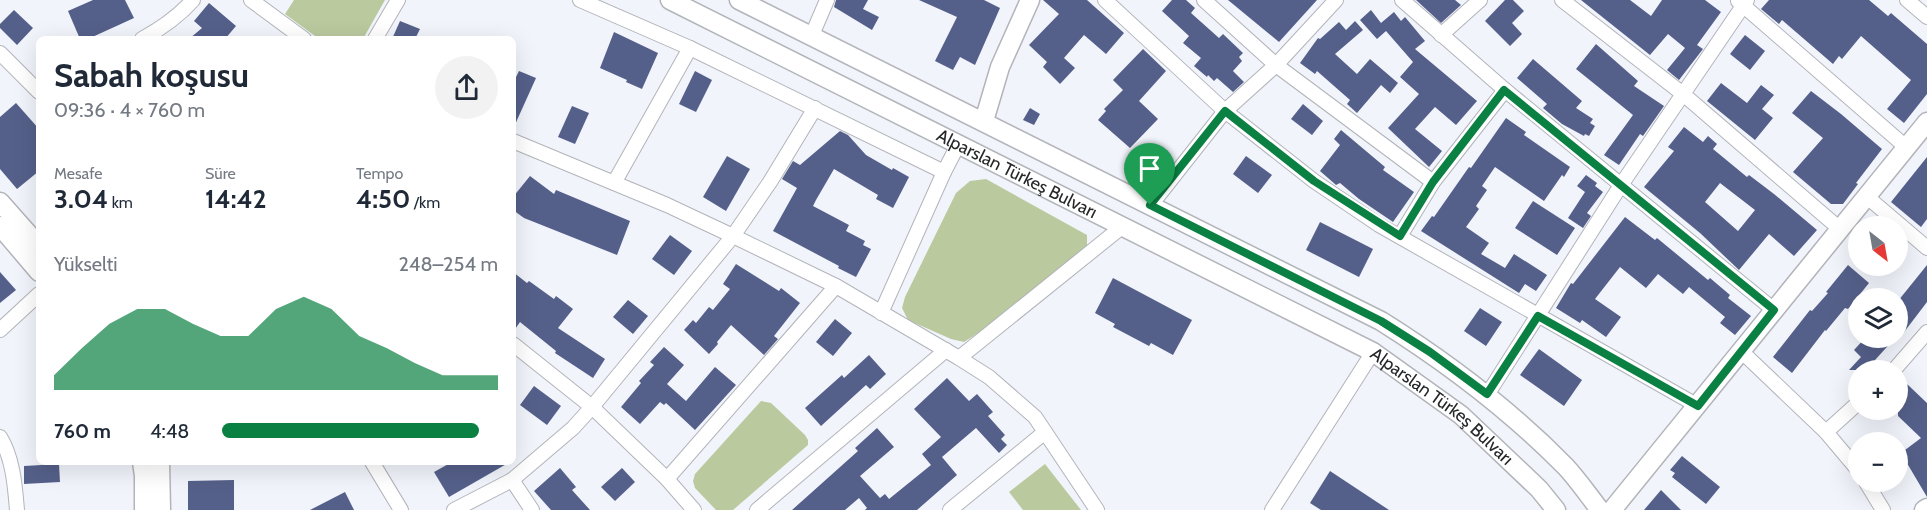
<!DOCTYPE html>
<html lang="tr">
<meta charset="utf-8">
<style>
:root{--surface:#fff;--page:#f2f2f3;--text:#1f2937;--muted:#747a83;--accent:#0b8043}
body{margin:0;font-family:Cabin,sans-serif;background:var(--page);color:var(--text);height:100vh;display:flex;flex-direction:column;font-size:22px;white-space:nowrap}
*{box-sizing:border-box;margin:0}
p{font-size:20px;color:var(--muted)}
.icon{flex:none;width:33px;height:33px;fill:none;stroke:currentColor;stroke-width:2;stroke-linecap:round;stroke-linejoin:round}
.map{position:relative;flex:1;overflow:hidden}
.side{position:absolute;left:36px;top:36px;width:480px;height:429px;display:flex;flex-direction:column;background:var(--surface);border-radius:9px;box-shadow:0 6px 24px #0002}
.side>*{flex:none}
.needle{width:39px;rotate:149deg}
.tools{position:absolute;left:1848px;top:216px;display:grid;gap:12px}
.tools a{display:grid;place-items:center;width:60px;height:60px;border-radius:50%;background:var(--surface);box-shadow:0 6px 24px #0002;font-size:30px}
.pin{position:absolute;display:grid;place-items:center;width:51px;height:51px;color:#fff;margin:-62px -26px;border-radius:50% 50% 50% 0;rotate:-45deg;box-shadow:0 0 6px #0007}
.pin .icon{rotate:45deg}
.round{display:grid;place-items:center;flex:none;width:63px;height:63px;border-radius:32px;background:var(--page)}
.summary{display:flex;align-items:center;justify-content:space-between;height:102px;padding:0 18px}
h1{font-size:33px;font-weight:800;line-height:45px}
.stats{display:grid;grid-template-columns:repeat(3,1fr);gap:9px;height:102px;padding:6px 18px}
.stats div{display:grid;align-content:center}
.stats b{font-size:26px;font-weight:800}
.stats small{font-size:16px;font-weight:400}
.stats p{font-size:16px}
.chart{height:168px;padding:12px 18px}
.chart p{display:flex;justify-content:space-between}
.chart svg{width:100%;height:108px;margin-top:6px;fill:var(--accent);opacity:.7}
ul{padding:0 18px;list-style:none;font-size:20px}
li{display:grid;grid-template-columns:96px 72px 1fr;align-items:center;height:45px}
li i{height:15px;border-radius:8px;background:var(--accent)}
.map>svg:first-child{display:block}
.green{fill:#bac99e}
.building{fill:#55608a;fill-rule:evenodd}
.lines{fill:none;stroke-linecap:round;stroke-linejoin:round}
.street-casing{stroke:#b2b4ba;stroke-width:16}
.secondary-casing{stroke:#b2b4ba;stroke-width:21}
.street{stroke:#fff;stroke-width:14}
.secondary{stroke:#fff;stroke-width:18}
.route-casing{stroke:#fff;stroke-width:12}
.route{stroke:#0b8043;stroke-width:8}
.labels{text-anchor:middle;stroke-width:6;stroke-linejoin:round;paint-order:stroke}
.street-label{font-size:18px;fill:#262729;stroke:#fff}
</style>
<div class="map">
<svg width="1927" height="510" viewBox="0 0 1927 510">
<rect width="100%" height="100%" fill="#f1f4fb"/>
<g class="green">
<polygon points="294,0 385,0 363,39 319,39 285,14"/>
<polygon points="986,179 1087,235 1087,255 1077,269 964,342 951,339 908,320 902,308 905,297 956,193 970,181"/>
<polygon points="761,401 771,403 805,435 808,440 808,445 733,510 716,510 695,488 693,481 695,474"/>
<polygon points="1045,464 1081,510 1023,510 1009,492"/>
</g>
<g class="building">
<polygon points="93,0 125,0 134,18 88,39 80,39 68,11"/>
<polygon points="836,0 868,0 863,9 879,17 872,30 834,7"/>
<polygon points="919,0 984,0 1000,8 975,65 960,57 953,70 935,61 957,17"/>
<polygon points="1043,0 1087,0 1124,33 1106,54 1084,35 1064,58 1075,68 1060,84 1043,67 1047,62 1029,45 1059,14"/>
<polygon points="1172,0 1186,0 1195,8 1191,13 1219,38 1223,34 1243,53 1239,57 1242,61 1233,71 1244,82 1233,92 1217,78 1214,81 1208,75 1207,77 1194,66 1201,58 1183,43 1189,36 1162,11"/>
<polygon points="1228,0 1317,0 1279,42"/>
<polygon points="1416,0 1455,0 1461,5 1441,23"/>
<polygon points="1505,0 1513,0 1524,11 1512,23 1522,34 1510,46 1485,21"/>
<polygon points="1581,0 1630,0 1651,16 1662,0 1705,0 1721,12 1697,45 1703,49 1679,80 1667,70 1685,48 1668,34 1650,55"/>
<polygon points="1769,0 1869,0 1888,16 1891,13 1927,44 1927,94 1904,123 1887,109 1911,80 1861,36 1842,59 1839,56 1833,64 1782,20 1779,24 1761,9"/>
<polygon points="209,3 236,26 225,39 189,39 202,28 194,21"/>
<polygon points="14,10 33,28 17,45 0,28 0,24"/>
<polygon points="1371,10 1381,23 1394,12 1401,21 1405,17 1425,41 1415,49 1477,101 1456,125 1435,107 1415,129 1442,151 1429,167 1388,128 1419,94 1400,77 1413,62 1386,31 1377,39 1360,20"/>
<polygon points="400,21 420,29 415,39 392,39"/>
<polygon points="1355,21 1363,30 1335,54 1357,74 1370,59 1398,83 1390,93 1381,85 1357,113 1347,104 1350,100 1317,71 1315,74 1300,63 1318,38 1320,39 1339,22 1346,30"/>
<polygon points="614,32 658,53 642,89 626,82 627,80 600,68"/>
<polygon points="1745,35 1765,51 1750,70 1730,54"/>
<polygon points="1596,44 1638,81 1634,86 1664,106 1643,136 1640,134 1619,165 1604,155 1633,115 1576,69"/>
<polygon points="1143,49 1166,71 1139,101 1158,119 1130,148 1098,120 1106,111 1104,109 1123,90 1113,80"/>
<polygon points="1533,59 1582,101 1576,108 1593,119 1590,123 1595,126 1589,136 1585,134 1584,136 1562,124 1543,108 1547,104 1517,78"/>
<polygon points="519,71 536,78 513,129 513,83"/>
<polygon points="695,71 712,80 696,112 679,104"/>
<polygon points="1721,83 1747,103 1761,85 1774,95 1762,109 1773,118 1755,140 1707,101"/>
<polygon points="1811,91 1841,114 1882,149 1856,183 1858,184 1843,204 1831,204 1793,172 1823,138 1792,113"/>
<polygon points="16,103 39,129 39,171 17,189 0,169 0,117"/>
<polygon points="1303,104 1323,121 1312,135 1291,119"/>
<polygon points="572,106 589,113 575,144 558,137"/>
<polygon points="1030,108 1040,114 1034,125 1023,120"/>
<polygon points="1506,118 1526,132 1524,135 1570,167 1564,177 1562,175 1544,201 1495,167 1482,186 1487,190 1476,206 1479,209 1466,227 1489,243 1481,254 1505,268 1514,254 1547,275 1536,291 1525,284 1519,293 1421,231 1432,216 1434,217 1469,167 1471,168"/>
<path d="M 1684,127 L 1703,142 L 1708,136 L 1717,144 L 1713,149 L 1747,177 L 1749,175 L 1774,194 L 1817,230 L 1794,256 L 1769,234 L 1739,270 L 1700,233 L 1644,187 L 1674,151 L 1668,147 ZM 1720,183 L 1755,210 L 1738,231 L 1705,202 Z"/>
<polygon points="1341,130 1385,167 1383,170 1414,192 1393,222 1359,199 1340,183 1336,185 1320,171 1340,145 1334,139"/>
<polygon points="840,131 848,135 866,155 892,170 893,168 909,177 893,208 876,199 878,195 834,169 816,200 813,206 849,225 846,231 865,241 863,245 871,249 856,277 838,268 839,266 773,231 797,188 782,179 793,161 800,165"/>
<polygon points="727,156 750,169 726,211 703,197"/>
<polygon points="1246,156 1272,175 1258,193 1233,174"/>
<polygon points="1927,157 1927,219 1921,227 1891,202"/>
<polygon points="1586,175 1597,183 1595,186 1603,192 1587,213 1591,216 1583,228 1568,218 1585,192 1577,186"/>
<polygon points="530,176 554,194 556,190 630,221 617,255 524,218 513,210 513,197"/>
<polygon points="1533,201 1575,228 1557,255 1515,228"/>
<polygon points="1625,217 1655,240 1657,238 1708,280 1710,278 1730,295 1728,298 1751,316 1735,335 1720,323 1725,317 1689,287 1683,294 1658,274 1646,288 1620,267 1595,299 1621,317 1606,337 1582,320 1580,323 1556,308 1571,283 1573,284"/>
<polygon points="1320,222 1373,249 1359,277 1306,250"/>
<polygon points="670,235 692,251 674,275 652,259"/>
<polygon points="736,264 779,291 781,288 800,303 774,336 778,339 764,355 731,325 717,342 718,344 709,354 684,330 693,320 696,323 709,307 713,310 730,289 723,284"/>
<polygon points="1848,265 1869,283 1848,309 1845,308 1826,331 1825,330 1792,373 1773,357 1810,310 1812,311 1828,293 1826,292"/>
<polygon points="1927,265 1927,302 1898,340 1898,301"/>
<polygon points="0,272 16,290 0,303"/>
<polygon points="513,272 527,283 529,281 554,299 556,296 573,309 558,328 605,359 593,378 555,353 556,351 520,322 513,332"/>
<polygon points="1113,278 1192,320 1173,355 1151,343 1149,346 1113,327 1115,324 1095,313"/>
<polygon points="628,300 648,316 633,334 613,317"/>
<polygon points="1480,308 1502,322 1486,346 1464,331"/>
<polygon points="835,319 852,333 833,356 816,342"/>
<polygon points="1865,338 1895,338 1866,370 1849,370 1861,357 1854,350"/>
<polygon points="664,347 684,365 667,384 686,401 715,367 736,385 695,430 666,403 664,405 660,402 640,424 621,407 641,383 639,381 654,365 650,362"/>
<polygon points="1539,349 1582,380 1564,406 1520,375"/>
<polygon points="869,355 886,374 870,389 866,385 821,426 805,408 842,375 844,378"/>
<polygon points="947,378 969,401 977,394 993,412 988,416 1005,435 1001,439 1007,445 999,453 976,428 942,457 957,475 917,510 865,510 867,508 859,498 845,510 792,510 858,451 855,448 877,428 894,447 860,476 880,498 885,494 889,499 931,465 922,454 941,437 914,409"/>
<polygon points="1907,384 1927,403 1927,497 1901,453 1921,438 1898,416 1898,394"/>
<polygon points="534,386 561,406 547,425 520,405"/>
<polygon points="1682,456 1720,487 1706,504 1672,477 1675,473 1670,470"/>
<polygon points="452,462 510,462 449,497 434,472"/>
<polygon points="59,464 60,482 24,484 24,466"/>
<polygon points="560,468 576,487 572,490 590,510 551,510 534,491"/>
<polygon points="622,468 635,482 615,501 601,487"/>
<polygon points="1330,471 1389,510 1321,510 1310,503"/>
<polygon points="234,480 234,510 188,510 188,481"/>
<polygon points="1661,490 1681,510 1644,510"/>
<polygon points="345,492 354,510 310,510"/>
</g>
<g class="lines">
<defs>
<g id="street">
<polyline points="251,0 304,39"/>
<polyline points="580,0 690,48 944,172"/>
<polyline points="1105,0 1225,111 1314,181 1379,225 1698,406"/>
<polyline points="1204,0 1276,65 1433,182"/>
<polyline points="1402,0 1505,90 1774,310"/>
<polyline points="1562,0 1683,94 1840,229"/>
<polyline points="1907,0 1927,17"/>
<polyline points="1738,1 1906,147"/>
<polyline points="812,35 827,0"/>
<polyline points="1441,35 1480,0"/>
<path d="M 142,39 C 162,28 178,17 193,0"/>
<polyline points="375,39 398,0"/>
<polyline points="0,53 39,92"/>
<polyline points="513,141 667,205 733,236 836,286 959,358 989,377 1035,417 1097,510"/>
<polyline points="614,183 690,48"/>
<polyline points="1866,196 1927,248"/>
<polyline points="1151,205 1225,111 1276,65 1336,0"/>
<polyline points="1400,236 1433,182 1505,90"/>
<polyline points="881,313 944,172 959,143"/>
<polyline points="0,330 39,294"/>
<polyline points="513,344 592,407 667,479 694,510"/>
<polyline points="1741,351 1826,432 1858,470"/>
<polyline points="959,358 1123,226"/>
<polyline points="1894,370 1927,332"/>
<polyline points="1487,395 1621,185 1747,0"/>
<polyline points="1826,432 1858,403"/>
<path d="M 0,437 C 13,458 15,486 17,510"/>
<polyline points="372,462 401,510"/>
<polyline points="667,479 836,286"/>
<polyline points="512,480 532,510"/>
<polyline points="1866,482 1883,510"/>
<polyline points="454,510 512,480 573,428 592,407 733,236 770,182 815,108"/>
<polyline points="757,510 946,350"/>
<polyline points="950,510 1045,432"/>
<polyline points="1272,510 1373,352"/>
</g>
<g id="secondary">
<path id="s1" d="M 670,0 L 1373,352 L 1461,415 L 1539,489 L 1556,510"/>
<path d="M 739,0 L 1381,321 C 1448,363 1510,410 1566,467 C 1578,480 1589,496 1600,510"/>
<polyline points="984,121 1000,67 1030,0"/>
<polyline points="0,202 39,246"/>
<polyline points="0,226 39,272"/>
<polyline points="142,462 144,476 144,510"/>
<polyline points="160,462 161,510"/>
<polyline points="1612,510 1927,122"/>
<polyline points="1924,510 1927,508"/>
</g>
</defs>
<use href="#street" class="street-casing"/>
<use href="#secondary" class="secondary-casing"/>
<use href="#street" class="street"/>
<use href="#secondary" class="secondary"/>
</g>
<g class="lines">
<defs>
<polygon id="route" points="1504,90 1774,310 1698,406 1538,316 1487,394 1430,352 1381,321 1150,205 1225,111 1314,181 1400,236 1433,182"/>
</defs>
<use href="#route" class="route-casing"/>
<use href="#route" class="route"/>
</g>
<g class="labels">
<g class="street-label">
<text dy="6" stroke="none"><textPath href="#s1" startOffset="388">Alparslan Türkeş Bulvarı</textPath></text>
<text dy="6" stroke="none"><textPath href="#s1" startOffset="874">Alparslan Türkeş Bulvarı</textPath></text>
</g>
</g>
</svg>
<div class="tools">
<a><svg class="needle" viewBox="-14 -14 28 28"><path d="M0-13l5 13h-10z" fill="#e53935"/><path d="M0 13l5-13h-10z" fill="#747a83"/></svg></a>
<a><svg class="icon" aria-label="layers" viewBox="0 0 24 24"><path d="M12 4l9 5-9 5-9-5zM3 14l9 5 9-5"/></svg></a>
<a>+</a>
<a>−</a>
</div>
<div class="pin" style="left:1150px;top:205px;background:#1e9e55"><svg class="icon" aria-label="arrive" viewBox="0 0 24 24"><path d="M6 21V4h12l-3 4 3 4H6"/></svg></div>
<section class="side">
<div class="summary"><div><h1>Sabah koşusu</h1><p>09:36 · 4 × 760 m</p></div><a class="round"><svg class="icon" aria-label="share" viewBox="0 0 24 24"><path d="M12 15V3M7 8l5-5 5 5M5 13v7h14v-7"/></svg></a></div>
<div class="stats">
<div><p>Mesafe</p><b>3.04<small> km</small></b></div>
<div><p>Süre</p><b>14:42</b></div>
<div><p>Tempo</p><b>4:50<small> /km</small></b></div>
</div>
<div class="chart"><p><span>Yükselti</span>248–254 m</p>
<svg viewBox="0 0 160 44" preserveAspectRatio="none"><path d="M0 44V38L10 27L20 17L30 11L40 11L50 17L60 22L70 22L80 11L90 6L100 11L110 22L120 27L130 33L140 38L150 38L160 38V44z"/></svg>
</div>
<ul>
<li><b>760 m</b>4:48<i style="width:93%"></i></li>
</ul>
</section>
</div>
